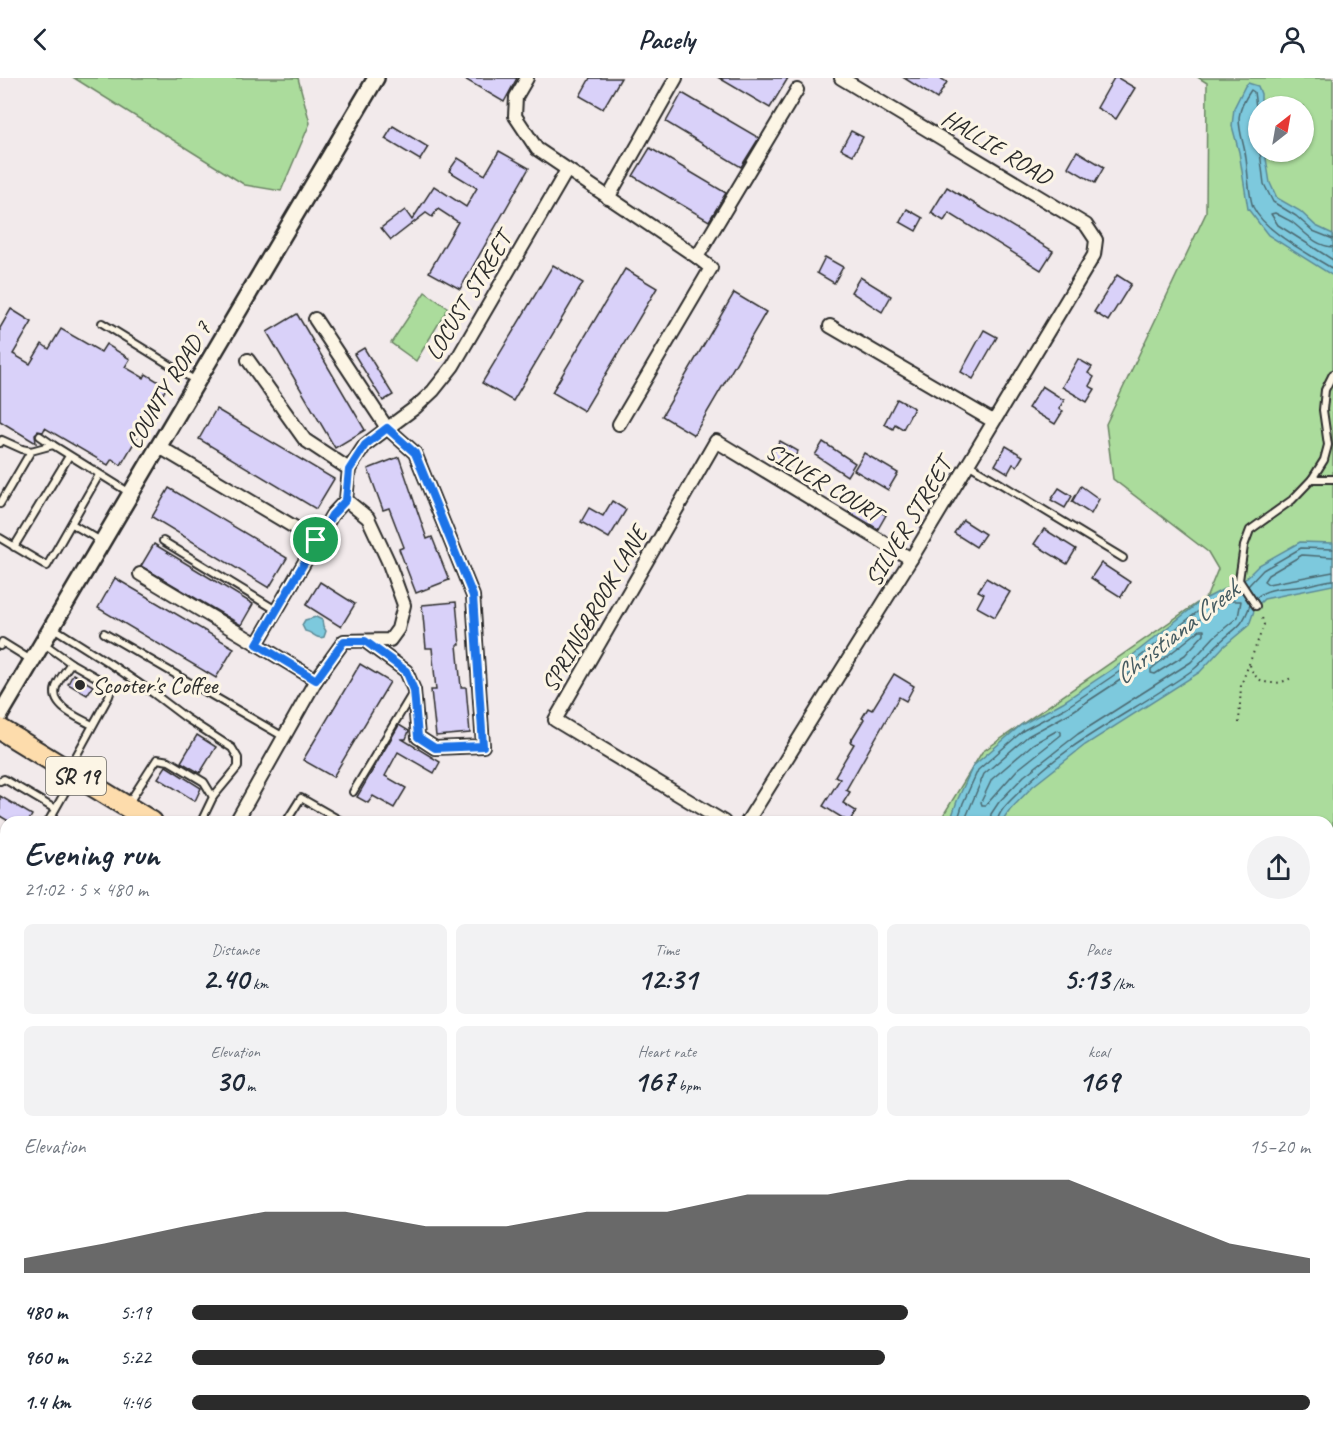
<!DOCTYPE html>
<meta charset="utf-8">
<style>
:root{--surface:#fff;--page:#f2f2f3;--text:#1f2937;--muted:#747a83;--accent:#2b2b2b}
body{margin:0;font-family:Caveat,sans-serif;background:var(--page);color:var(--text);height:100vh;display:flex;flex-direction:column;font-size:22px;white-space:nowrap}
*{box-sizing:border-box;margin:0}
p{font-size:20px;color:var(--muted)}
.icon{flex:none;width:33px;height:33px;fill:none;stroke:currentColor;stroke-width:2;stroke-linecap:round;stroke-linejoin:round}
.map{position:relative;flex:1;overflow:hidden}
.sheet{position:absolute;left:0px;top:738px;width:1334px;height:621px;display:flex;flex-direction:column;background:var(--surface);border-radius:18px 18px 0 0;box-shadow:0 2px 4px #0004}
.sheet>*{flex:none}
.needle{width:39px;rotate:31deg}
.tools{position:absolute;left:1248px;top:18px;display:grid;gap:12px}
.tools a{display:grid;place-items:center;width:66px;height:66px;border-radius:50%;background:var(--surface);box-shadow:0 2px 4px #0004;font-size:30px}
.pin{position:absolute;display:grid;place-items:center;width:51px;height:51px;color:#fff;margin:-26px;border:3px solid #fff;border-radius:50%;box-shadow:0 2px 6px #0007}
.round{display:grid;place-items:center;flex:none;width:63px;height:63px;border-radius:32px;background:var(--page)}
.summary{display:flex;align-items:center;justify-content:space-between;height:102px;padding:0 24px}
h1{font-size:33px;font-weight:700;line-height:45px}
.figures{display:grid;grid-template-columns:repeat(3,1fr);gap:9px;height:102px;padding:6px 24px}
.figures div{display:grid;align-content:center;border-radius:9px;background:var(--page);text-align:center}
.figures b{font-size:30px;font-weight:700}
.figures small{font-size:16px;font-weight:400}
.figures p{font-size:16px}
.chart{height:168px;padding:12px 24px}
.chart p{display:flex;justify-content:space-between}
.chart svg{width:100%;height:108px;margin-top:6px;fill:var(--accent);opacity:.7}
ul{padding:0 24px;list-style:none;font-size:20px}
li{display:grid;grid-template-columns:96px 72px 1fr;align-items:center;height:45px}
li i{height:15px;border-radius:8px;background:var(--accent)}
header{display:flex;justify-content:space-between;align-items:center;height:78px;padding:0 24px;background:var(--surface);font-size:27px;font-weight:700}
.map>svg:first-child{display:block}
.green{fill:#abdc9c;stroke:#6b8464;stroke-width:1.5;fill-rule:evenodd}
.water{fill:#7dc9dd;stroke:#5c8a96;stroke-width:1.5}
.lines{fill:none;stroke-linecap:round;stroke-linejoin:round}
.shore{stroke:#4c6a72;stroke-width:1.5}
.stream{stroke:#5c8a96;stroke-width:4}
.building{fill:#d9d1f9;stroke:#2b2b2b;stroke-width:1.5}
.service-casing{stroke:#2b2b2b;stroke-width:10}
.minor-casing{stroke:#2b2b2b;stroke-width:16}
.tertiary-casing{stroke:#2b2b2b;stroke-width:20}
.primary-casing{stroke:#2b2b2b;stroke-width:24}
.path{stroke:#2b2b2b;stroke-width:2;stroke-dasharray:1.5 4.5;stroke-linecap:butt}
.service{stroke:#fcf5e5;stroke-width:6}
.minor{stroke:#fcf5e5;stroke-width:12}
.tertiary{stroke:#fcf5e5;stroke-width:15}
.primary{stroke:#fddcac;stroke-width:20}
.route-casing{stroke:#fff;stroke-width:12}
.route{stroke:#1a73e8;stroke-width:8}
.poi-dot{fill:#2b2b2b;stroke:#fcf5e5;stroke-width:2}
.labels{text-anchor:middle;stroke-width:6;stroke-linejoin:round;paint-order:stroke}
.shield{fill:#fcf5e5;stroke:#6a6863;stroke-width:1.5}
.shield-label{font-size:22px;font-weight:bold;fill:#2b2b2b}
.street-label{font-size:24px;fill:#2b2b2b;stroke:#fcf5e5}
.poi-label{font-size:24px;fill:#2b2b2b;stroke:#fcf5e5;text-anchor:start}
.water-label{font-size:26px;font-style:italic;fill:#445a60;stroke:#fcf5e5}
</style>
<header><svg class="icon" aria-label="back" viewBox="0 0 24 24"><path d="M15 5l-7 7 7 7"/></svg>Pacely<svg class="icon" aria-label="person" viewBox="0 0 24 24"><circle cx="12" cy="8" r="4"/><path d="M4 21q1-7 8-7t8 7"/></svg></header>
<div class="map">
<svg width="1333" height="1359" viewBox="0 0 1333 1359">
<rect width="100%" height="100%" fill="#f2eaeb"/>
<filter id="ink" filterUnits="userSpaceOnUse"><feTurbulence type="fractalNoise" baseFrequency=".0167" numOctaves="2"/><feDisplacementMap in="SourceGraphic" scale="12" xChannelSelector="R" yChannelSelector="G"/><feConvolveMatrix kernelMatrix="1 2 1 2 8 2 1 2 1" color-interpolation-filters="sRGB"/></filter>
<g filter="url(#ink)">
<g class="green">
<polygon points="74,0 298,0 310,45 281,113 245,107"/>
<path d="M 1199,0 L 1333,0 L 1333,1359 L 1202,1359 L 1192,1353 L 1328,1353 L 1328,744 L 939,744 L 982,674 L 1207,518 L 1218,491 L 1208,474 L 1113,401 L 1106,346 L 1206,135 L 1207,5 ZM 1258,28 L 1304,28 L 1304,74 L 1258,74 Z"/>
<polygon points="425,214 448,230 416,283 391,265"/>
<polygon points="377,1353 457,1353 466,1359 374,1359"/>
</g>
<g class="water">
<polygon points="1248,5 1258,8 1261,16 1261,28 1258,28 1258,74 1265,74 1270,105 1277,120 1300,133 1316,148 1333,156 1333,198 1268,157 1248,131 1239,74 1232,48 1234,30 1245,8"/>
<polygon points="1300,464 1333,465 1333,507 1264,521 1255,530 1249,547 1223,569 1200,594 1085,667 1033,708 1010,732 1002,744 950,744 957,723 973,688 1021,647 1063,624 1129,580 1201,523 1226,510 1237,509 1259,487"/>
<path d="M 316,539 L 322,542 L 323,548 L 326,553 L 324,559 C 316,562 313,554 305,553 L 302,547 L 305,542 Z"/>
</g>
<g class="lines">
<g class="shore">
<path d="M 1258,33 L 1256,29 L 1254,14 L 1251,12 C 1233,38 1239,46 1245,74 C 1248,89 1248,115 1253,129 C 1265,154 1309,176 1333,191"/>
<polyline points="1260,74 1264,106 1273,124 1296,138 1313,153 1333,161"/>
<path d="M 1333,169 C 1315,168 1305,154 1292,144 C 1287,141 1280,138 1275,135 L 1271,136 L 1278,147 L 1333,182"/>
<polyline points="1333,479 1302,477 1268,497 1264,503 1268,506 1333,494"/>
<polyline points="1248,508 1263,492 1301,470 1333,471"/>
<path d="M 1256,520 C 1268,508 1288,511 1304,508 C 1313,506 1323,503 1333,502"/>
<polygon points="1200,552 1204,552 1204,556 1185,577 1155,596 1151,595 1151,591"/>
<polygon points="1058,652 1061,654 1061,657 1017,692 986,727 982,727 981,724 992,701 1033,666"/>
<polyline points="957,744 963,725 978,692 1024,652 1067,629 1132,585 1205,528 1227,516 1241,513"/>
<polyline points="964,744 984,696 1028,658 1070,635 1137,591 1209,534 1230,523 1241,523 1238,539 1214,559 1191,584 1078,656 1024,698 999,724 991,736 990,744"/>
<path d="M 997,744 C 999,732 1010,723 1018,715 C 1068,662 1136,633 1194,591 C 1203,584 1210,573 1219,565 C 1236,549 1242,550 1250,527"/>
</g>
<polyline class="stream" points="754,1359 757,1353"/>
</g>
<g class="building">
<polygon points="463,0 517,0 504,24"/>
<polygon points="590,0 621,0 603,31 580,18"/>
<polygon points="719,0 788,0 770,30"/>
<polygon points="904,0 940,0 947,4 937,21"/>
<polygon points="1114,0 1118,0 1135,10 1116,41 1097,30"/>
<polygon points="682,15 759,60 741,89 666,44"/>
<polygon points="393,48 428,69 420,82 385,61"/>
<polygon points="851,53 863,59 853,77 841,71"/>
<polygon points="650,70 726,115 709,143 633,98"/>
<polygon points="499,73 529,90 460,211 429,194 458,144 438,131 432,139 426,135 391,162 381,150 405,132 412,142 434,108 466,129 477,110 449,93 458,80 485,97"/>
<polygon points="1077,73 1104,89 1095,105 1068,89"/>
<polygon points="947,109 1053,173 1041,192 949,135 944,143 931,135"/>
<polygon points="907,131 923,140 916,153 900,144"/>
<polygon points="825,179 843,189 834,205 817,195"/>
<polygon points="553,187 583,205 513,323 482,305"/>
<polygon points="625,191 657,210 584,333 552,314"/>
<polygon points="1117,197 1131,206 1108,243 1094,234"/>
<polygon points="860,199 891,218 882,234 851,214"/>
<polygon points="734,215 766,234 694,357 662,338"/>
<polygon points="11,231 32,244 13,276 30,286 42,266 49,271 61,251 101,274 106,266 130,281 125,289 144,300 146,296 167,309 121,387 112,381 108,387 45,350 43,354 38,353 35,356 36,365 0,343 0,250"/>
<polygon points="297,236 365,352 335,370 267,254"/>
<polygon points="984,252 997,259 973,301 961,294"/>
<polygon points="364,270 393,317 383,323 354,276"/>
<polygon points="1078,281 1092,289 1088,295 1094,299 1089,308 1095,311 1087,324 1062,309"/>
<polygon points="1042,308 1064,322 1059,331 1063,333 1055,346 1028,330"/>
<polygon points="897,321 914,330 903,351 895,346 893,351 884,346"/>
<polygon points="216,331 334,401 316,431 199,361"/>
<polygon points="780,363 798,373 789,389 770,379"/>
<polygon points="823,364 855,385 847,398 815,377"/>
<polygon points="1006,368 1023,378 1017,388 1013,386 1008,395 995,387"/>
<polygon points="864,375 898,395 888,412 854,392"/>
<polygon points="399,379 427,461 432,459 449,502 416,515 399,471 404,469 389,430 383,432 368,391"/>
<polygon points="1081,408 1099,421 1091,436 1072,424"/>
<polygon points="169,410 287,480 269,510 152,439"/>
<polygon points="1059,410 1072,418 1065,430 1051,422"/>
<polygon points="857,421 886,437 878,451 849,434"/>
<polygon points="612,423 626,432 609,460 581,444 589,430 603,438"/>
<polygon points="963,442 985,456 976,469 954,455"/>
<polygon points="1044,451 1076,471 1067,486 1034,466"/>
<polygon points="154,466 253,526 241,547 141,488"/>
<polygon points="1101,485 1130,504 1121,519 1091,500"/>
<polygon points="115,500 234,570 216,600 98,530"/>
<polygon points="986,500 1010,514 995,539 977,529 984,516 978,513"/>
<polygon points="320,504 355,526 341,549 306,527"/>
<polygon points="456,524 460,567 457,567 461,609 466,609 470,655 436,658 431,612 436,612 432,570 426,570 422,527"/>
<polygon points="360,586 390,604 333,699 303,682"/>
<polygon points="73,596 93,608 87,617 68,606"/>
<polygon points="894,596 914,608 906,623 899,619 846,712 850,714 843,725 856,733 849,744 823,728 840,701 835,698 854,666 850,664 864,641 862,640 868,630 872,632"/>
<polygon points="399,647 409,653 406,661 402,661 440,684 434,695 398,674 385,698 406,710 394,730 373,718 368,725 357,719"/>
<polygon points="197,657 216,669 200,695 181,684"/>
<polygon points="166,688 201,710 195,723 158,700"/>
<polygon points="0,718 32,737 28,744 10,744 0,738"/>
</g>
<g class="lines">
<defs>
<g id="service">
<polyline points="102,245 196,303"/>
<polyline points="40,358 53,367"/>
<polyline points="0,365 2,362 22,371 31,373 53,367 130,415"/>
<polyline points="968,386 1123,480"/>
<polyline points="1312,401 1333,401"/>
<polyline points="0,426 31,373"/>
<polyline points="72,446 101,463"/>
<polyline points="0,460 47,488 99,397"/>
<polyline points="163,463 276,532"/>
<polyline points="14,469 69,378"/>
<polyline points="1256,528 1239,502 1244,468 1250,452 1292,422 1312,401 1324,382 1328,367 1323,332 1325,312 1333,296"/>
<polyline points="52,549 109,585 153,615 186,640 232,670 238,680 238,689 213,719"/>
<polyline points="104,555 284,659"/>
<polyline points="43,565 71,585 108,606 111,612 109,618 69,691"/>
<polyline points="0,568 2,564 31,582"/>
<path d="M 71,585 C 66,592 59,601 56,609 C 49,629 80,640 92,647"/>
<polyline points="0,703 4,701 55,731"/>
<polyline points="353,714 412,616"/>
<polyline points="128,726 157,681 169,683 204,704 213,719 201,744"/>
<polyline points="48,744 73,700"/>
<polyline points="286,744 301,720 343,744"/>
<polyline points="0,829 6,818"/>
<polyline points="0,855 6,858"/>
<polyline points="1328,1183 1330,1178"/>
<polyline points="0,1215 6,1205"/>
<polyline points="0,1267 6,1271"/>
<polyline points="1328,1278 1333,1282"/>
<polyline points="141,1353 150,1359"/>
<polyline points="980,1353 990,1359"/>
<polyline points="1061,1353 1066,1359"/>
<polyline points="368,1359 372,1353"/>
</g>
<g id="minor">
<polyline points="527,0 516,19 515,38 537,71 697,179"/>
<polyline points="608,120 676,0"/>
<polyline points="315,241 387,350 415,375 473,518 483,668 435,670 418,659 414,612 406,593 365,563"/>
<polyline points="830,248 993,343"/>
<polyline points="248,282 305,362 349,391"/>
<polyline points="619,346 711,190 697,179 797,12"/>
<polyline points="158,368 316,462"/>
<polyline points="140,496 257,566"/>
<polyline points="316,602 344,563 390,562 398,551 404,527 388,483 368,440 346,422"/>
<polyline points="236,744 316,602 257,566 332,437 346,422 349,391 365,367 416,329 433,313 453,288 567,92"/>
<polyline points="724,744 555,642 716,363 911,481"/>
<polyline points="747,744 911,481 1094,177 1096,162 1086,147 841,0"/>
<polyline points="0,1020 6,1010"/>
<polyline points="0,1062 6,1066"/>
<polyline points="478,1353 487,1359"/>
<polyline points="29,1359 33,1353"/>
<polyline points="258,1359 262,1353"/>
<polyline points="1037,1359 1041,1353"/>
</g>
<polyline id="tertiary" points="0,637 376,0"/>
<g id="primary">
<polyline points="0,651 152,744"/>
<polyline points="1149,1353 1159,1359"/>
</g>
</defs>
<use href="#service" class="service-casing"/>
<use href="#minor" class="minor-casing"/>
<use href="#tertiary" class="tertiary-casing"/>
<use href="#primary" class="primary-casing"/>
<g class="path">
<path d="M 1250,587 C 1255,607 1275,609 1291,600"/>
<polyline points="1239,645 1241,607 1264,547 1261,536"/>
</g>
<use href="#service" class="service"/>
<use href="#minor" class="minor"/>
<use href="#tertiary" class="tertiary"/>
<use href="#primary" class="primary"/>
</g>
</g>
<g class="lines" filter="url(#ink)">
<defs>
<polygon id="route" points="387,350 415,375 473,518 483,668 435,670 418,659 414,612 406,593 365,563 344,563 316,602 257,566 332,437 346,422 349,392 365,367"/>
</defs>
<use href="#route" class="route-casing"/>
<use href="#route" class="route"/>
</g>
<circle class="poi-dot" cx="80" cy="607" r="6"/>
<g class="labels">
<rect class="shield" x="46" y="679" width="60" height="38" rx="4.5"/>
<g class="shield-label">
<text x="76" y="706">SR 19</text>
</g>
<g class="street-label">
<text transform="translate(997 69) rotate(31)" y="8">HALLIE ROAD</text>
<text transform="translate(468 218) rotate(-59)" y="8">LOCUST STREET</text>
<text transform="translate(168 307) rotate(-59)" y="8">COUNTY ROAD 7</text>
<text transform="translate(824 404) rotate(31)" y="8">SILVER COURT</text>
<text transform="translate(908 444) rotate(-59)" y="8">SILVER STREET</text>
<text transform="translate(594 531) rotate(-60)" y="8">SPRINGBROOK LANE</text>
</g>
<g class="poi-label">
<text x="92" y="615">Scooter's Coffee</text>
</g>
<g class="water-label">
<text transform="translate(1176 554) rotate(-38)" y="9">Christiana Creek</text>
</g>
</g>
</svg>
<div class="tools">
<a><svg class="needle" viewBox="-14 -14 28 28"><path d="M0-13l5 13h-10z" fill="#e53935"/><path d="M0 13l5-13h-10z" fill="#747a83"/></svg></a>
</div>
<div class="pin" style="left:316px;top:462px;background:#1e9e55"><svg class="icon" aria-label="arrive" viewBox="0 0 24 24"><path d="M6 21V4h12l-3 4 3 4H6"/></svg></div>
<section class="sheet">
<div class="summary"><div><h1>Evening run</h1><p>21:02 · 5 × 480 m</p></div><a class="round"><svg class="icon" aria-label="share" viewBox="0 0 24 24"><path d="M12 15V3M7 8l5-5 5 5M5 13v7h14v-7"/></svg></a></div>
<div class="figures">
<div><p>Distance</p><b>2.40<small> km</small></b></div>
<div><p>Time</p><b>12:31</b></div>
<div><p>Pace</p><b>5:13<small> /km</small></b></div>
</div>
<div class="figures">
<div><p>Elevation</p><b>30<small> m</small></b></div>
<div><p>Heart rate</p><b>167<small> bpm</small></b></div>
<div><p>kcal</p><b>169</b></div>
</div>
<div class="chart"><p><span>Elevation</span>15–20 m</p>
<svg viewBox="0 0 160 44" preserveAspectRatio="none"><path d="M0 44V38L10 32L20 25L30 19L40 19L50 25L60 25L70 19L80 19L90 12L100 12L110 6L120 6L130 6L140 19L150 32L160 38V44z"/></svg>
</div>
<ul>
<li><b>480 m</b>5:19<i style="width:64%"></i></li>
<li><b>960 m</b>5:22<i style="width:62%"></i></li>
<li><b>1.4 km</b>4:46<i style="width:100%"></i></li>
</ul>
</section>
</div>
